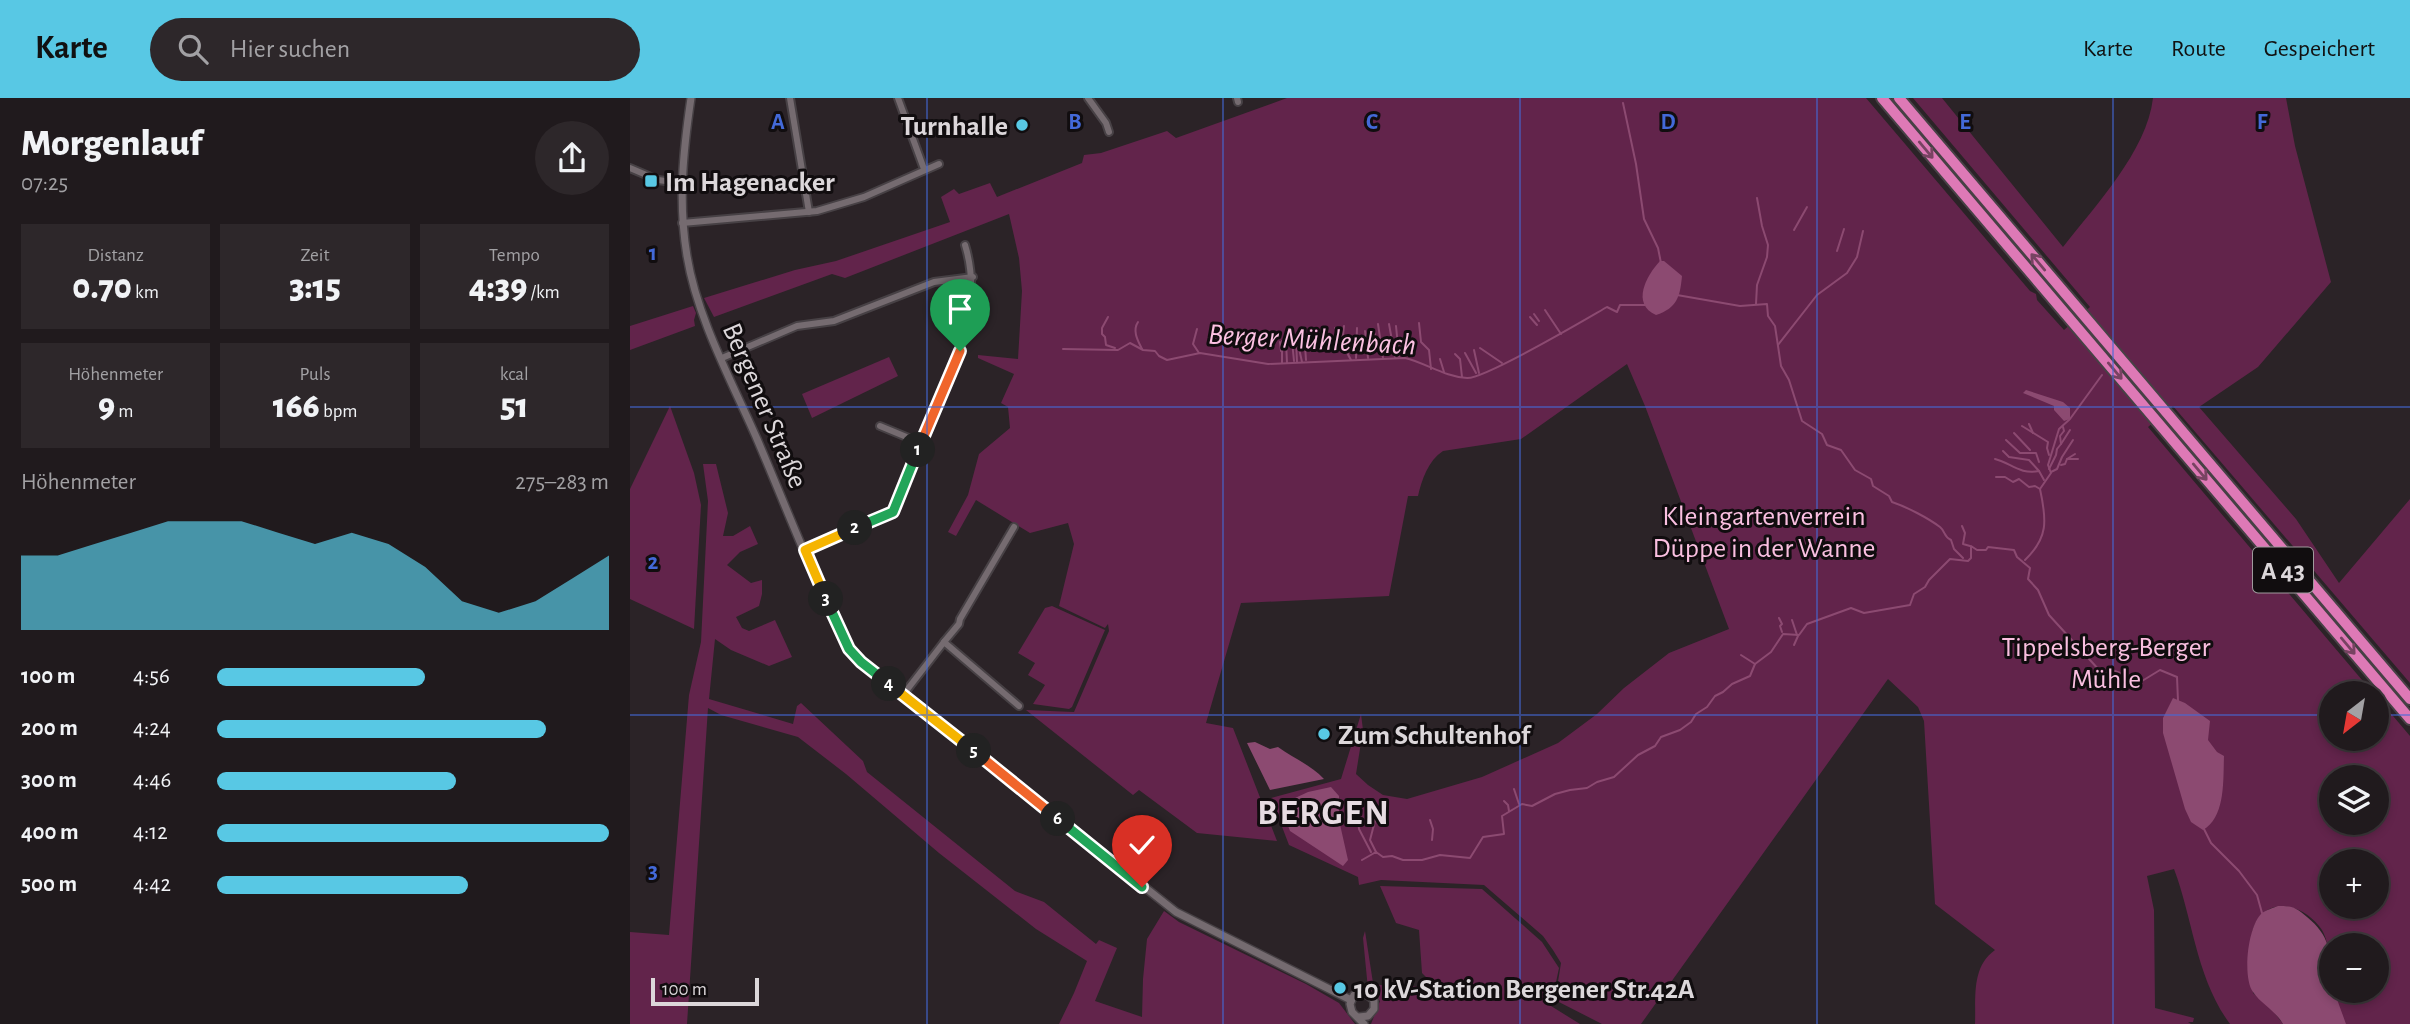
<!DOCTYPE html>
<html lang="de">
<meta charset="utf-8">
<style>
:root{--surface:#201a1d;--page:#2d272a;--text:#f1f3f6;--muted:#a2a1a4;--line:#3d383b;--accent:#58c8e4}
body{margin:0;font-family:"Alegreya Sans",sans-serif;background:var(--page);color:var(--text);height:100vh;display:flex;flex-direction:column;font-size:26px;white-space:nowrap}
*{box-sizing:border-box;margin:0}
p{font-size:23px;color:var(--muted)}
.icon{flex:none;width:38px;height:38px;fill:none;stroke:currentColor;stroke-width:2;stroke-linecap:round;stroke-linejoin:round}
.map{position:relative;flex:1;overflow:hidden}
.panel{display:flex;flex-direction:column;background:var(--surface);width:630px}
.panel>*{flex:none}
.needle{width:46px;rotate:211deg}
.tools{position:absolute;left:1689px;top:583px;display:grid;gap:14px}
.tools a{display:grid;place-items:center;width:70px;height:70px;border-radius:50%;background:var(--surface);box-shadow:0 4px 10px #0003,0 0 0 2px var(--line);font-size:35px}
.scale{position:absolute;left:21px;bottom:18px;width:108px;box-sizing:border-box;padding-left:7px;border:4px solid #dcd7da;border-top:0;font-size:19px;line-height:24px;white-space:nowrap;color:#dcd7da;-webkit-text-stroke:5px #110d0f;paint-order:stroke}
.pin{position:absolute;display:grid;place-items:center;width:60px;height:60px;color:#fff;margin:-72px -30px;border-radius:50% 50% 50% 0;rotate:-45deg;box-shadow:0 0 7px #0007}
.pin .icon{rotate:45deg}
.km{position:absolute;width:35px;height:35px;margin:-18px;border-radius:50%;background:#222;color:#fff;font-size:19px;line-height:35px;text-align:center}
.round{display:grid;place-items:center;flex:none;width:74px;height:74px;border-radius:37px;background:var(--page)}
.summary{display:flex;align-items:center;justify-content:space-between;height:119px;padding:0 21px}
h1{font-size:38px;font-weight:800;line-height:52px}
.metrics{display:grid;grid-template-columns:repeat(3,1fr);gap:10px;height:119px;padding:7px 21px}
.metrics div{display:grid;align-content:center;border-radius:0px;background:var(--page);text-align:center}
.metrics b{font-size:35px;font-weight:800}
.metrics small{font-size:19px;font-weight:400}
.metrics p{font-size:19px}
.chart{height:196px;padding:14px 21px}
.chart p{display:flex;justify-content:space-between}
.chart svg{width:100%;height:126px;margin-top:7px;fill:var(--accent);opacity:.7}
ul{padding:0 21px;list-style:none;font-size:23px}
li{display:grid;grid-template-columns:112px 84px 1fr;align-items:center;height:52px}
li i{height:18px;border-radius:9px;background:var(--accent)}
header{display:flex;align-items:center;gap:42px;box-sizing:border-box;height:98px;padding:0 35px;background:var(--accent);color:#111}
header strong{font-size:33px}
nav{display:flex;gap:38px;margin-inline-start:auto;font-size:24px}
.search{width:490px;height:63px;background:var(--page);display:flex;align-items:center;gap:18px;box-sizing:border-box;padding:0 24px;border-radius:38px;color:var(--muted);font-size:26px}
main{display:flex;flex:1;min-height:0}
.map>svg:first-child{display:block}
.green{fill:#62244b;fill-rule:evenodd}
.water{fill:#8c4a71}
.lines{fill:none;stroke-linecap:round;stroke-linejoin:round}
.stream{stroke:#8c4a71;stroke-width:2}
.minor-casing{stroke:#474145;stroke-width:10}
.tertiary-casing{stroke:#474145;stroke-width:10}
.motorway-casing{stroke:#474145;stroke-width:14}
.minor{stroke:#756b70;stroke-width:6}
.tertiary{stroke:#756b70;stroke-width:7}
.motorway{stroke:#de79b6;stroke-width:10}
.oneway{stroke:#784362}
.split-1-casing{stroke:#fff;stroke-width:14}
.split-2-casing{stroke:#fff;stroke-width:14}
.split-3-casing{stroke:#fff;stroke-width:14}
.split-4-casing{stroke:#fff;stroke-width:14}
.split-5-casing{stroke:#fff;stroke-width:14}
.split-6-casing{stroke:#fff;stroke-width:14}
.split-7-casing{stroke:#fff;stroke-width:14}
.split-1{stroke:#f0652b;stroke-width:9}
.split-2{stroke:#22a559;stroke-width:9}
.split-3{stroke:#f5b400;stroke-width:9}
.split-4{stroke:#22a559;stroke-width:9}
.split-5{stroke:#f5b400;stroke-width:9}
.split-6{stroke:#f0652b;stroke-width:9}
.split-7{stroke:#22a559;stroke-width:9}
.grid{fill:none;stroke:#4369d8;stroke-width:2;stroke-opacity:0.55}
.poi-dot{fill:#58c8e4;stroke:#110d0f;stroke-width:2.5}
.labels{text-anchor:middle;stroke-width:6;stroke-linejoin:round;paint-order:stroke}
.shield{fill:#110d0f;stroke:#9f9a9d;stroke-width:2}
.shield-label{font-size:26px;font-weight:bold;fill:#dcd7da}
.poi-label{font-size:28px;font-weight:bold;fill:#dcd7da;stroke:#110d0f;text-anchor:start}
.street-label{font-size:28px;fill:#dcd7da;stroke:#110d0f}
.park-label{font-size:28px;fill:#fabfe0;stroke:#110d0f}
.water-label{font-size:30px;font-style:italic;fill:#fcc1e2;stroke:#110d0f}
.district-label{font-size:35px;font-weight:bold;letter-spacing:2px;fill:#e7dce2;stroke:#110d0f}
.grid-label{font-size:23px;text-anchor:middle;font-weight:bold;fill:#4369d8;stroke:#110d0f;stroke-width:6;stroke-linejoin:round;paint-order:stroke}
</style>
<header>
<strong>Karte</strong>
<div class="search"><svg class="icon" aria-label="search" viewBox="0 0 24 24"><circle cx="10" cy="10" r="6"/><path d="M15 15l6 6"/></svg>Hier suchen</div>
<nav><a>Karte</a><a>Route</a><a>Gespeichert</a></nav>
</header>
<main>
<section class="panel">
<div class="summary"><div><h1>Morgenlauf</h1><p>07:25</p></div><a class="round"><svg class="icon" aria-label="share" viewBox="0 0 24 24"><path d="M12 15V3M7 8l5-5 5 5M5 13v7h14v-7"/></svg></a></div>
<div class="metrics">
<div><p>Distanz</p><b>0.70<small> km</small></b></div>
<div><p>Zeit</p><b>3:15</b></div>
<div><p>Tempo</p><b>4:39<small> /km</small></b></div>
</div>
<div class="metrics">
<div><p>Höhenmeter</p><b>9<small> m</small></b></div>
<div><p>Puls</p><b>166<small> bpm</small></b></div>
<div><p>kcal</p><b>51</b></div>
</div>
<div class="chart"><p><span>Höhenmeter</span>275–283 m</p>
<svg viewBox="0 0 160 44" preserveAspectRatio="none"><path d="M0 44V18L10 18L20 14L30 10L40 6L50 6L60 6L70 10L80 14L90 10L100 14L110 22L120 34L130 38L140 34L150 26L160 18V44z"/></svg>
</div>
<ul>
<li><b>100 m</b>4:56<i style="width:53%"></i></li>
<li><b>200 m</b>4:24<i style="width:84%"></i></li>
<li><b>300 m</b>4:46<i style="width:61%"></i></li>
<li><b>400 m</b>4:12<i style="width:100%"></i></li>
<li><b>500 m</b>4:42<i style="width:64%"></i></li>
</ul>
</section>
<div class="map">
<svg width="1780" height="926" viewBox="0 0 1780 926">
<rect width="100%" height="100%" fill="#2b2327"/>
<g class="green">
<path d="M 657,0 L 1236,0 L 1400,193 L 1406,196 L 1407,202 L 1434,232 L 1460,209 L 1283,0 L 1312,0 L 1433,149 C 1465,108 1517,53 1523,0 L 1656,0 L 1665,48 L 1701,184 L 1628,269 L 1569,309 L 1666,421 L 1709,485 L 1780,401 L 1780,585 L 1543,308 L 1518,329 L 1743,595 L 1701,595 L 1701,640 L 1746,640 L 1747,599 L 1780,638 L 1780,926 L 1715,926 L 1703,893 L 1746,892 L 1746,847 L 1701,847 L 1701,875 C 1699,860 1699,839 1689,828 C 1669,803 1631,798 1622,835 C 1619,851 1623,878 1623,895 L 1641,910 L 1653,926 L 1600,926 C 1566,880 1563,821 1544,771 L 1517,778 L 1524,812 L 1525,910 L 1564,920 L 1563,924 L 1558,924 L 1561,926 L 1345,926 C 1346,900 1341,869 1365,852 L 1305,806 L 1294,623 L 1288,609 L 1258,581 L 1011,926 L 972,926 L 925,902 L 931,865 L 923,852 L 913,838 L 854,787 L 751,782 L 729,787 L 728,779 L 659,747 L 641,700 L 711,681 L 731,616 L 733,632 L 726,676 L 738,687 L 753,697 L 777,701 L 852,679 L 928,645 L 967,616 L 994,590 L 1039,555 L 1099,531 L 1015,308 L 997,266 L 891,341 L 813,353 C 798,363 792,381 788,398 L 778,398 L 759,498 L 611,505 L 576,625 L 603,630 L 647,743 L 567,735 L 509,692 L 503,697 L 396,612 L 444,614 L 479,533 L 478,526 L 475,530 L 429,508 L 444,446 L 438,425 L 400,435 L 346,402 L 326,438 L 318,434 L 338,397 L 349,356 L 380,330 L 378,309 L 371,305 L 384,276 L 348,260 L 348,257 L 388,261 L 392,193 L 389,160 L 379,116 L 215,180 L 202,176 L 84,219 L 74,200 L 165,172 L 206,163 L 320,124 L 311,99 L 324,91 L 329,96 L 360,85 L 367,99 L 452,65 L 454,57 L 471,55 L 537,33 L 546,40 ZM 1701,679 L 1746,679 L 1746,724 L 1701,724 ZM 1701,763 L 1746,763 L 1746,808 L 1701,808 Z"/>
<polygon points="63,208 66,215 64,222 65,228 0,252 0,228"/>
<polygon points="259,259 268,278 182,320 172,296"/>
<polygon points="40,308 64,375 71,407 64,531 0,501 0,391"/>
<polygon points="73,366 86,366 98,415 93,438 103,438 120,428 128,446 110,454 97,467 121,485 132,482 132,496 129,508 106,519 112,530 119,533 145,522 162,559 139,568 101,552 85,541 79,601 163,626 167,608 171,605 233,663 237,674 385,793 414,804 466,846 469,842 487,850 465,903 512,919 513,881 517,841 534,813 549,824 676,886 709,905 725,926 429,926 444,895 457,863 406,831 309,755 216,676 168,639 91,617 78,610 57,926 0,926 0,834 39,837 59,597 71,544 78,403"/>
<polygon points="422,508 475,532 442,609 439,611 403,606 415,587 398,577 405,565 388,555 415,510"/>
<polygon points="750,788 852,791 912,844 929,870 921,908 950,926 741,926 750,903 738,891 733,840 735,833 743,885 750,887 806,889 792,875 789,832 766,825"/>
</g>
<g class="water">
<path d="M 1030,163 L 1034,163 L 1052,178 C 1050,199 1047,210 1026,217 C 1001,206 1016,178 1030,163 Z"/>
<polygon points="1396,292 1433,304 1440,310 1440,321 1434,323 1424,312 1424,308 1393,295"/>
<path d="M 1543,600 L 1555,605 L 1580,623 L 1578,642 L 1587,654 L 1594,658 C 1593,681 1596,719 1573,732 L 1561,724 L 1555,711 L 1533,635 L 1533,620 Z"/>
<path d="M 625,644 L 640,651 L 648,649 C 663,660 681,667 694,681 L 640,692 L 617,645 Z"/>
<polygon points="701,689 709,698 709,722 718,762 713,768 660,733 650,707 678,694"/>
<path d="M 1648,808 C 1663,808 1665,809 1677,819 C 1703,840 1701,860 1701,892 L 1704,893 L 1716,926 L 1653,926 C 1645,912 1631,906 1623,894 C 1612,879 1618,827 1632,815 C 1636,812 1643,810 1648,808 Z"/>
</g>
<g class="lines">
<g class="stream">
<polyline points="993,5 1006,66 1014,121 1028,150 1031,165"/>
<polyline points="1164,132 1177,109"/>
<polyline points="1207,153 1214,131"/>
<path d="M 1047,197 L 1110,208 L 1137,206 L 1138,218 L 1145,228 L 1151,268 L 1159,282 L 1172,323 L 1192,336 L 1197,347 L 1211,352 L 1225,372 L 1241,381 L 1243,388 L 1259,398 L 1262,404 C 1277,409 1298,420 1310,429 C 1316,434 1313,438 1321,442 L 1324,451 L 1333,460"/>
<polyline points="1126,206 1127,187 1137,159 1138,147 1132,128 1127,100"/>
<polyline points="915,212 931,236"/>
<polyline points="904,216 909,223"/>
<polyline points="478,219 472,230 472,236 475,239 476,247 485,250"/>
<polyline points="900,219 907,227"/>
<path d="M 508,224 C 502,233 508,243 512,251"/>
<polyline points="789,225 791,244 799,252 801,271"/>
<polyline points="748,226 753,260"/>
<polyline points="759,226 765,259"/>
<polyline points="766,228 769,258"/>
<path d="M 705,230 C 717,241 712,248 721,262"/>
<polyline points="567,231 563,246 569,255"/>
<polyline points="743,232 750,250"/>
<polyline points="669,233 675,248 676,262"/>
<polyline points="735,233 738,260"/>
<polyline points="713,237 714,228"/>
<polyline points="667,241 672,264"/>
<polyline points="666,242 667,264"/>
<polyline points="656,243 657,265"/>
<polyline points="662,243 664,263"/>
<polyline points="650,244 651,253"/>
<polyline points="1148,247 1187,197 1217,175 1227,159 1233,133"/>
<polyline points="850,250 872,265"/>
<path d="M 433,251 L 488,252 L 500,245 L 513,252 L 525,253 L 529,258 L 537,262 L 570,255 L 638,266 L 775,260 C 796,265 815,279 837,280 C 855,281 956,221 977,209 L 987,214 L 990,207 L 1015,207"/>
<polyline points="844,252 849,275"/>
<polyline points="835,255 846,275"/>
<polyline points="825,256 830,261 832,279"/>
<polyline points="726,260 727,230"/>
<polyline points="810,261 814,274"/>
<polyline points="652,265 652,243"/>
<polyline points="1399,326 1403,335"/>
<polyline points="1392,328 1418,344 1417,350 1419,357"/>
<polyline points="1384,335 1400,352"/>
<polyline points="1376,342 1390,355 1406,355 1409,364"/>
<polyline points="1431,346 1440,332"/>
<polyline points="1373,353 1379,359 1399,362 1409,373"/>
<path d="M 1365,361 C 1381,365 1390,377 1409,373 L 1414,382"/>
<polyline points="1437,361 1445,356"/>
<polyline points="1431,367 1435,366 1437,361 1448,361"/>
<polyline points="1419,371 1426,357 1427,351 1431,346 1430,338 1434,333 1433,329"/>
<polyline points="1421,374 1427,371 1432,359 1443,342"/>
<polyline points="1366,379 1375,379 1383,384 1389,381 1399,389 1405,388 1410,391"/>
<polyline points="1332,428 1335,435 1333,446 1340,448"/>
<path d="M 1395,462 C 1418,440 1417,423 1410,391 L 1421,375 L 1418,367 L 1429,331 L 1440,321 L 1472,277"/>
<polyline points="1149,520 1152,526 1150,528 1152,534"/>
<polyline points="1162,522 1167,537"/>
<polyline points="1164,547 1168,538"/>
<polyline points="1111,557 1125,566"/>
<polyline points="884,691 889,706"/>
<polyline points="874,703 878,707 879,713"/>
<polyline points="727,710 729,731 741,754"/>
<polyline points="800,722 803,731 802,742"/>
<polyline points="1573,729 1581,745 1609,773 1627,797 1632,815"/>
<polyline points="746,754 740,742 746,719"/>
<polyline points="732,762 746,754 753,759 762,758 773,762 792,762 810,757 840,760 853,739 874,736 872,718 892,706 902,708 925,696 940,692 957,690 967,684 984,679 1008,657 1025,648 1031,639 1050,632 1061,624 1066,616 1077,609 1085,598 1093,594 1102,586 1120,578 1125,566 1141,554 1153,536 1169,537 1177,526 1221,510 1234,515 1280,507 1284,496 1295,489 1299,482 1320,461 1338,463 1341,460 1341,448 1347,452 1356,452 1358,449 1384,452 1387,459 1400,470 1398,481 1408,492 1419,517 1470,573 1475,576 1482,572 1512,583 1530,572 1547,579 1548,603"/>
</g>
<defs>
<g id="minor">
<polyline points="160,0 179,114"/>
<polyline points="268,0 294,71"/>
<polyline points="458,0 476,25 479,34"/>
<polyline points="607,0 608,4"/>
<polyline points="0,70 28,82 51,85"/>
<polyline points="52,125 187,113 234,99 309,66"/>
<polyline points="92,260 167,228 204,223 304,184 343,179"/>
<polyline points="250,328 291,345"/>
<path d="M 175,452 L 263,414 C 275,386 286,357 298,328 C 323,270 355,212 335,147"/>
<polyline points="314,544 329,526 330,521 384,429"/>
<polyline points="273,597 314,544 389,608"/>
</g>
<g id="tertiary">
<path d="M 61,0 C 53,54 48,104 57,158 C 67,220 102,284 127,341 C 157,411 184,483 219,550 L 231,564 L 546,814 L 721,902"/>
<polyline points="729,919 738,918 744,911 744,902 734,894 724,897 720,906 722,914 734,926"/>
</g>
<g id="motorway">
<polyline points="1252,0 1780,621"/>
<polyline points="1269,0 1780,601"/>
</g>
</defs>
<use href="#minor" class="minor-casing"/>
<use href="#tertiary" class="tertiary-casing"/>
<use href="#motorway" class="motorway-casing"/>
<use href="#minor" class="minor"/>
<use href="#tertiary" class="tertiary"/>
<use href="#motorway" class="motorway"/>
</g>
<defs><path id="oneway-shaft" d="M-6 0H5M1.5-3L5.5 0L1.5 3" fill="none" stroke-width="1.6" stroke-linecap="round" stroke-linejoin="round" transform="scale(1.75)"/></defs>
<g class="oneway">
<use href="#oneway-shaft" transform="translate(1296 52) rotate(50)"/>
<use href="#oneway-shaft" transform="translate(1408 164) rotate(-130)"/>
<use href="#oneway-shaft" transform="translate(1485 273) rotate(50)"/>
<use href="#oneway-shaft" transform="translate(1570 374) rotate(50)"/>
<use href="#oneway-shaft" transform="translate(1718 548) rotate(50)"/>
</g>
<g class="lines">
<defs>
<polyline id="split-1" points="288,352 330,253"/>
<polyline id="split-2" points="225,430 263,414 288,352"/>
<polyline id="split-3" points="196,501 175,452 225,430"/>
<polyline id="split-4" points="196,501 219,551 231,564 259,586"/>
<polyline id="split-5" points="259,586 344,653"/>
<polyline id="split-6" points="344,653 428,721"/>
<polyline id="split-7" points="428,721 512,789"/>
</defs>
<use href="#split-1" class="split-1-casing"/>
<use href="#split-2" class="split-2-casing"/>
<use href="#split-3" class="split-3-casing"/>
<use href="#split-4" class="split-4-casing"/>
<use href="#split-5" class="split-5-casing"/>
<use href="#split-6" class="split-6-casing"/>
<use href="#split-7" class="split-7-casing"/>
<use href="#split-1" class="split-1"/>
<use href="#split-2" class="split-2"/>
<use href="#split-3" class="split-3"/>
<use href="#split-4" class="split-4"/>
<use href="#split-5" class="split-5"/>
<use href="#split-6" class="split-6"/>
<use href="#split-7" class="split-7"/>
</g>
<path class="grid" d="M 297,0 L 297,926M 593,0 L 593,926M 890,0 L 890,926M 1187,0 L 1187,926M 1483,0 L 1483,926M 0,309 L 1780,309M 0,617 L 1701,617M 1746,617 L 1780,617"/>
<g class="poi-dot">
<circle cx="392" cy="27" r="7"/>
<rect x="14" y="76" width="14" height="14" rx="3.5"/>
<circle cx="694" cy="636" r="7"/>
<circle cx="710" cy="890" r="7"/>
</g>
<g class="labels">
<rect class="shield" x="1623" y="449.5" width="60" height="45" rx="5"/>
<g class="shield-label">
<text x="1653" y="481">A 43</text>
</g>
<g class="poi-label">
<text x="378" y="37" text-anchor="end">Turnhalle</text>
<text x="35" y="93">Im Hagenacker</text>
<text x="708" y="646">Zum Schultenhof</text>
<text x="724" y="900">10 kV-Station Bergener Str.42A</text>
</g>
<g class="street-label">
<text transform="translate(136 307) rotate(67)" y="10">Bergener Straße</text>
</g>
<g class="park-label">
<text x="1134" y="427">Kleingartenverrein<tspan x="1134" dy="32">Düppe in der Wanne</tspan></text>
<text x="1476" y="558">Tippelsberg-Berger<tspan x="1476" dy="32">Mühle</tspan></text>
</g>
<g class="water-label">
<text transform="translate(682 241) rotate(3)" y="10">Berger Mühlenbach</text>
</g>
<g class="district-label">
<text x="694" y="726">BERGEN</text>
</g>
</g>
<g class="grid-label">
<text x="148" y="31">A</text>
<text x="445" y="31">B</text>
<text x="742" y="31">C</text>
<text x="1038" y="31">D</text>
<text x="1335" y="31">E</text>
<text x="1632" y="31">F</text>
<text x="23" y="162">1</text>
<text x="23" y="471">2</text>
<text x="23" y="780">3</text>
</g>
</svg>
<div class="tools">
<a><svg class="needle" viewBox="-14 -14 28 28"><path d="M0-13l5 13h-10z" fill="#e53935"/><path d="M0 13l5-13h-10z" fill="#a2a1a4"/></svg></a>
<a><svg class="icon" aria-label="layers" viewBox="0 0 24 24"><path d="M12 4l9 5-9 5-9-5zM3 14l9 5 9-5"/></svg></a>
<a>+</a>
<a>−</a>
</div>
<div class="scale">100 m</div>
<div class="pin" style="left:330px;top:253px;background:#1e9e55"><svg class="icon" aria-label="arrive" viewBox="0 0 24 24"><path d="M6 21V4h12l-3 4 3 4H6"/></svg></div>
<div class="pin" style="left:512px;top:789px;background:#d93025"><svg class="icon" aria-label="check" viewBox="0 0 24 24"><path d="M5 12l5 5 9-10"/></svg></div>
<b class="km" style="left:288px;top:352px">1</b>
<b class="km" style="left:225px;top:430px">2</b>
<b class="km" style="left:196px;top:501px">3</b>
<b class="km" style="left:259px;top:586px">4</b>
<b class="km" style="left:344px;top:653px">5</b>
<b class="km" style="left:428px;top:721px">6</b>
</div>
</main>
